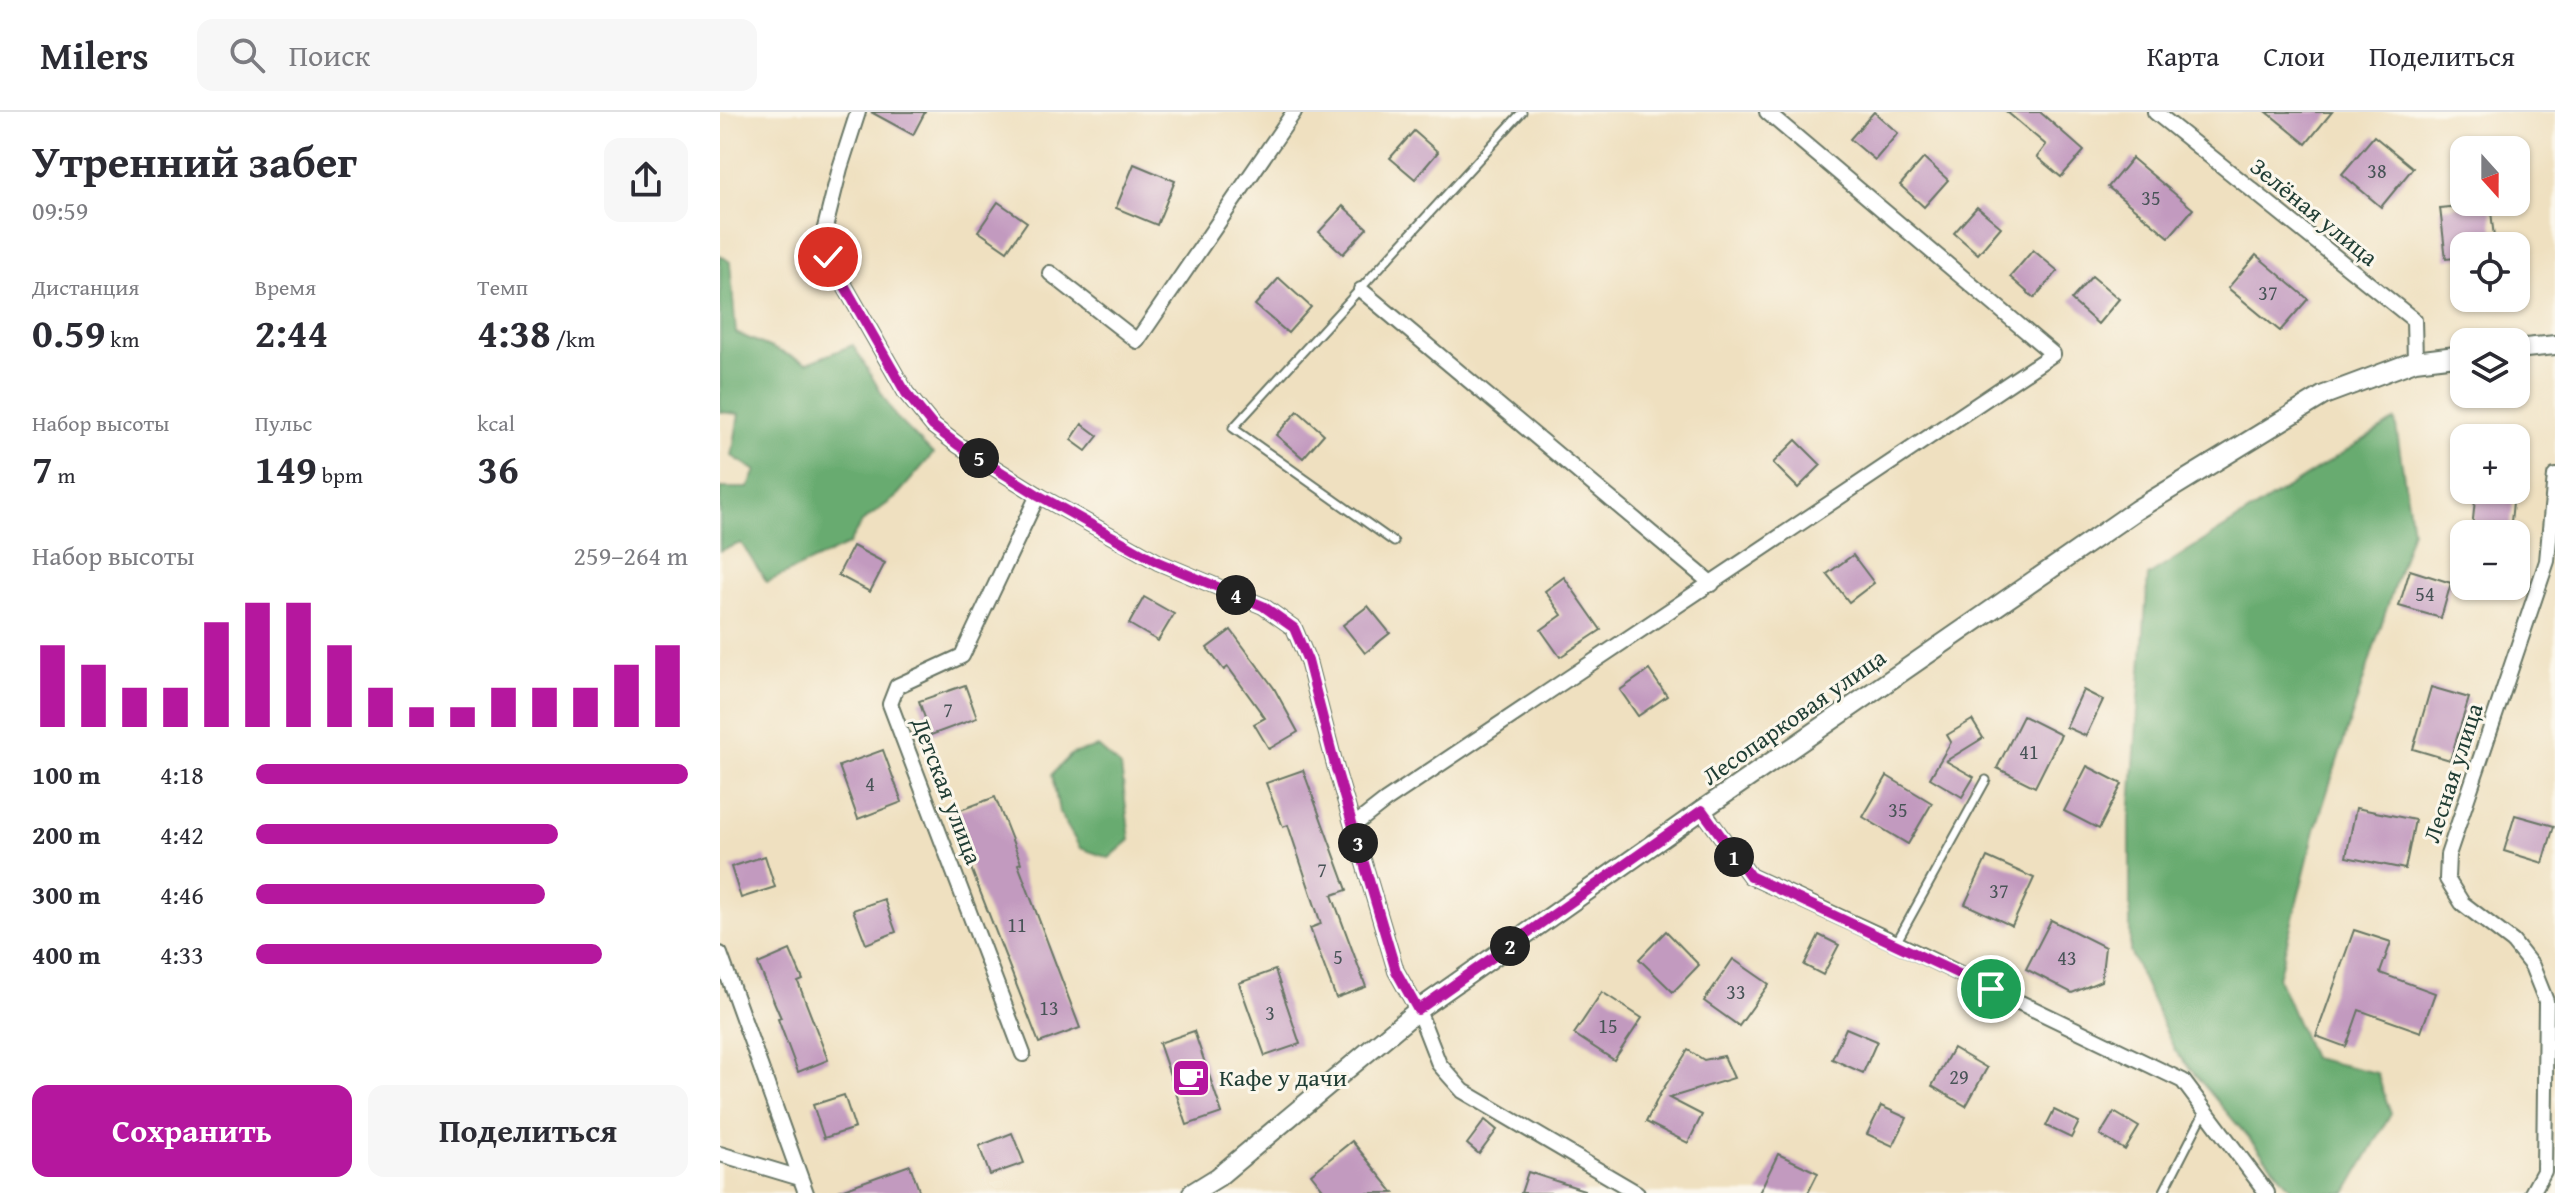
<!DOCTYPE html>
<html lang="ru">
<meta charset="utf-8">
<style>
:root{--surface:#fff;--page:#f7f7f7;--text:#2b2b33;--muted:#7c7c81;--line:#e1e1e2;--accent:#b5179e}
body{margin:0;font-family:"Gentium Book Plus",serif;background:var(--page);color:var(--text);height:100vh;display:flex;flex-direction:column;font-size:30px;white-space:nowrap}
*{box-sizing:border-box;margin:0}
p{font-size:26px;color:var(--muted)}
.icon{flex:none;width:44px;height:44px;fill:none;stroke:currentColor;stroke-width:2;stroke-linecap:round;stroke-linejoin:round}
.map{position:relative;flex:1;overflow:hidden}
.details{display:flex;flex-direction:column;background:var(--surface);width:720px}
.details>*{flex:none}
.needle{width:52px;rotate:159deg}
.fabs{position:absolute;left:1730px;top:24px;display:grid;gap:16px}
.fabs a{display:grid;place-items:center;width:80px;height:80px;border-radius:16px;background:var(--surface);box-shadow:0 2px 6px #0004;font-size:40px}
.pin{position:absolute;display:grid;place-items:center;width:68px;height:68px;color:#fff;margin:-34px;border:4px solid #fff;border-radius:50%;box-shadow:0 2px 8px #0007}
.km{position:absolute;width:40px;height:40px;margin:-20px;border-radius:50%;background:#222;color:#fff;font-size:22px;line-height:40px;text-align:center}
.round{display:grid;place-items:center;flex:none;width:84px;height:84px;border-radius:16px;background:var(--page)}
.head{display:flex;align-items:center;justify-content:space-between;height:136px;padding:0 32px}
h1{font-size:44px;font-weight:600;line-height:60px}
.stats{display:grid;grid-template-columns:repeat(3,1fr);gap:12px;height:136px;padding:8px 32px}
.stats div{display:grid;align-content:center}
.stats b{font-size:40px;font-weight:600}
.stats small{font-size:22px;font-weight:400}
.stats p{font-size:22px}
.chart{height:224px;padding:16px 32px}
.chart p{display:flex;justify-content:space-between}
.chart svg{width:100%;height:144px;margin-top:8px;stroke:var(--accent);stroke-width:6}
.button{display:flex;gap:16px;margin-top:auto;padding:16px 32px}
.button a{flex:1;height:92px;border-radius:16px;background:var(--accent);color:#fff;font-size:32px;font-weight:600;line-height:92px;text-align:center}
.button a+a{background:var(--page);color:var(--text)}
ul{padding:0 32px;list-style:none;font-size:26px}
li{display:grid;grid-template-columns:128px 96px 1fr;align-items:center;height:60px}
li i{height:20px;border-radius:10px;background:var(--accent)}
header{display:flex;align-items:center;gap:48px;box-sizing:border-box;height:112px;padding:0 40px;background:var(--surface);border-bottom:2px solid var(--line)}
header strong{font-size:38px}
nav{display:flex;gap:44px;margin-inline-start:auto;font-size:28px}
.search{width:560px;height:72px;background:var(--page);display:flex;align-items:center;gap:20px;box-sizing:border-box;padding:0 28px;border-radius:16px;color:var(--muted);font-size:30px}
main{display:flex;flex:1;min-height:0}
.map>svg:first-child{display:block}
.forest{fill:#68ab6f;stroke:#447452;stroke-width:2}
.building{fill:#c29abf}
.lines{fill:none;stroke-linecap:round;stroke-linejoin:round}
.service-casing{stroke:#687665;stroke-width:11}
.minor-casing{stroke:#687665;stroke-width:18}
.tertiary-casing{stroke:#687665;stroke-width:22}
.service{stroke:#fff;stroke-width:7}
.minor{stroke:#fff;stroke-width:14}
.tertiary{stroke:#fff;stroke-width:18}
.route-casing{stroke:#fff;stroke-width:16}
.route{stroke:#b5179e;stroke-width:10}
.labels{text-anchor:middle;stroke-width:6;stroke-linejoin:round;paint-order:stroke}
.number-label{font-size:20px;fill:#485457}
.street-label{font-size:24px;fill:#1f3d34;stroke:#fbf7ec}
.poi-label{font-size:24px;fill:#1f3d34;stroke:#fbf7ec;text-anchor:start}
</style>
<header>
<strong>Milers</strong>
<div class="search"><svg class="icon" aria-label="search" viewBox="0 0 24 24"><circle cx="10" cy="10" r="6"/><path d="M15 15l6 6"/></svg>Поиск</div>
<nav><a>Карта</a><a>Слои</a><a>Поделиться</a></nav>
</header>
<main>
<section class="details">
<div class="head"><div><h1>Утренний забег</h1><p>09:59</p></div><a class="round"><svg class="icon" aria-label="share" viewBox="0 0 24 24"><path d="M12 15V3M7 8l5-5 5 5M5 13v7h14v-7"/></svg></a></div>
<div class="stats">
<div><p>Дистанция</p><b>0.59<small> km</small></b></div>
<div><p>Время</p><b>2:44</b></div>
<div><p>Темп</p><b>4:38<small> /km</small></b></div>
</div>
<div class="stats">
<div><p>Набор высоты</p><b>7<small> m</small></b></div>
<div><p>Пульс</p><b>149<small> bpm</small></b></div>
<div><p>kcal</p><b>36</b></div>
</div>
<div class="chart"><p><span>Набор высоты</span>259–264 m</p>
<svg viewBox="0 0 160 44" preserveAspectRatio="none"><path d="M5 44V19M15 44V25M25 44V32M35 44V32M45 44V12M55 44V6M65 44V6M75 44V19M85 44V32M95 44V38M105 44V38M115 44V32M125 44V32M135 44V32M145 44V25M155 44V19"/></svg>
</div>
<ul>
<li><b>100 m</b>4:18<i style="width:100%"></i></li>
<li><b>200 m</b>4:42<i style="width:70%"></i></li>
<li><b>300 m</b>4:46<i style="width:67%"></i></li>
<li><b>400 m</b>4:33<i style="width:80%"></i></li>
</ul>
<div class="button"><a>Сохранить</a><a>Поделиться</a></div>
</section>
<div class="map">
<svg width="1835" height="1081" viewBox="0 0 1835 1081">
<rect width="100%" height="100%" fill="#fbf7ec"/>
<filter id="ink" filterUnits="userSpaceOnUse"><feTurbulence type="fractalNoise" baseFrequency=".0125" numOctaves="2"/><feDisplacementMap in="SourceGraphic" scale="16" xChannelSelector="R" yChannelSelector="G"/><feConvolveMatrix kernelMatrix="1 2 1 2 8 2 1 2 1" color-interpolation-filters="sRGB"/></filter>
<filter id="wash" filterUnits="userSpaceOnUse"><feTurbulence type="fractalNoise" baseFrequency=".006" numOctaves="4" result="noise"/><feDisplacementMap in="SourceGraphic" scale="32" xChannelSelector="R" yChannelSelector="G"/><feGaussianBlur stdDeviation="1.8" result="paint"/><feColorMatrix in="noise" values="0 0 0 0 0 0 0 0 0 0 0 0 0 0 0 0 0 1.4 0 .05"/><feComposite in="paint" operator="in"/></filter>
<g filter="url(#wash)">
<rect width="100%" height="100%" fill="#efe0c0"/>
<g class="forest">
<polygon points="0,143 10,150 16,221 87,251 133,233 175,304 213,342 175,386 142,410 128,433 47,470 21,431 0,439 0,376 28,376 36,359 12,344 19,302 0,300"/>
<polygon points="1675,308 1692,418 1595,718 1558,866 1592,946 1657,961 1671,1002 1626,1081 1575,1081 1455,939 1410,840 1410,707 1428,464"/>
<polygon points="378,635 401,655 410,728 389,746 360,736 339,700 332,662 352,642"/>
</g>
<g id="blocks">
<g class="building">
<polygon points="151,0 205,0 193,23"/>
<polygon points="1154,0 1178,21 1155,48 1130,27"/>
<polygon points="1287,0 1320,0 1364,39 1341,65 1317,45 1326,33"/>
<polygon points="1547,0 1612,0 1586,32"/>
<polygon points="694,19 718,40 695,67 670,46"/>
<polygon points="1654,24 1693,56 1661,95 1622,62"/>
<polygon points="1204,46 1228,68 1204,95 1180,73"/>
<polygon points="1412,46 1473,97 1449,125 1388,75"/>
<polygon points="414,52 455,69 437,113 396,96"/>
<polygon points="278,90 307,110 287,139 258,119"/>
<polygon points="1770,91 1775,134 1744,134 1744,145 1726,147 1720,96"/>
<polygon points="623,94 647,116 623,142 599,120"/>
<polygon points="1257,95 1281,115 1258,142 1234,121"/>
<polygon points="1313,138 1338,159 1314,186 1290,165"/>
<polygon points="1536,143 1588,187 1560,219 1508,176"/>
<polygon points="1372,164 1399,187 1378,212 1351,188"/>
<polygon points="559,166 591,195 568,221 535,193"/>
<polygon points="578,299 604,322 583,346 556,323"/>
<polygon points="362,312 378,324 366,339 351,328"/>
<polygon points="1076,328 1101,353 1078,376 1053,351"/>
<polygon points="1756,378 1794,380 1790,420 1752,417"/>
<polygon points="133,434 165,451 150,480 118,463"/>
<polygon points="1133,443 1154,471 1129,490 1107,462"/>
<polygon points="1690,458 1731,471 1721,506 1679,494"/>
<polygon points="844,465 881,518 840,545 821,518 842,503 825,479"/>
<polygon points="424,485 454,502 438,529 409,512"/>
<polygon points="648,494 670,521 645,541 623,513"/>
<polygon points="511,518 554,576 578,620 549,637 534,612 545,606 508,555 504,558 487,536"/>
<polygon points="929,558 947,584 918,604 900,578"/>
<polygon points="245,573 257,606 211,623 199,589"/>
<polygon points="1711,575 1749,586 1730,648 1693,637"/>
<polygon points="1363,578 1383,588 1366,624 1346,615"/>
<polygon points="1303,604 1341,623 1315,675 1277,656"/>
<polygon points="1252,608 1263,626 1226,649 1254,665 1242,685 1210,666 1231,630 1227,623"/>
<polygon points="163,638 182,690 138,707 119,654"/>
<polygon points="1367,654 1402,672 1379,717 1344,699"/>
<polygon points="583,658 627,778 612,783 646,875 616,886 590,816 601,812 568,713 563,715 546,671"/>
<polygon points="1167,664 1212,691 1188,732 1143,705"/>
<polygon points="275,685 301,751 298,752 360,916 319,931 230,702"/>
<polygon points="1636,696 1695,708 1685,757 1626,745"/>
<polygon points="1795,703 1834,714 1823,751 1784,739"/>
<polygon points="45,744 55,775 21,786 11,755"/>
<polygon points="1267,745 1314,766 1292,814 1245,792"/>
<polygon points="164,787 176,820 146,832 133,798"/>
<polygon points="1331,808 1385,835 1381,869 1352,881 1306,857"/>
<polygon points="1634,818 1671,830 1660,861 1715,881 1701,920 1639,898 1626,935 1596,924"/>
<polygon points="946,819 979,853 953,880 919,847"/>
<polygon points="1099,823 1119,833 1103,863 1084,853"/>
<polygon points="70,838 83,868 78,870 108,948 78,960 58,907 61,906 38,852"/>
<polygon points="1013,847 1049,872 1019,914 984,889"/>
<polygon points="555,858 580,932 545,944 519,871"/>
<polygon points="882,880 922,906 894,948 854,922"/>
<polygon points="1126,916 1157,929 1143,961 1112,947"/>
<polygon points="474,919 502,1001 467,1013 439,931"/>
<polygon points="1233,936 1267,956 1246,994 1212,974"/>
<polygon points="968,938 984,948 1004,944 1014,966 949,986 982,1003 968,1031 926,1010 940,982"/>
<polygon points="124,983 135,1016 104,1026 93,993"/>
<polygon points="1161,994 1187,1006 1173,1034 1147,1022"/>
<polygon points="1334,998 1359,1010 1351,1026 1326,1014"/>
<polygon points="1394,1000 1419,1015 1405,1038 1380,1023"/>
<polygon points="765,1008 777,1018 759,1042 747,1032"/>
<polygon points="292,1021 304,1051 270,1063 259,1034"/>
<polygon points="632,1029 674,1081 606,1081 591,1062"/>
<polygon points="1058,1042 1098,1061 1088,1081 1039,1081"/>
<polygon points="190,1053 200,1081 118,1081 118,1079"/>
<polygon points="808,1060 864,1078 863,1081 801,1081"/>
</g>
</g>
</g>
<g filter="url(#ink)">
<use href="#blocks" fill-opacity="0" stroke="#687665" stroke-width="2"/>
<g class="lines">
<defs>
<g id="service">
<polyline points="674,430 513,316 802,0"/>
<polyline points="1176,831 1266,668"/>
<polyline points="1443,1081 1485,999"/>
</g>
<g id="minor">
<polyline points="138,0 120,56 104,120 108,145 186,281 213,314 238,333 318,383 438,450 543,494 574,516 588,549 616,657 676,859 698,898 719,952 743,979 917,1081"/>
<polyline points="1435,0 1694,208 1695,249"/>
<polyline points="330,161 417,229 574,0"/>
<polyline points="641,178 992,472"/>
<polyline points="982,698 1030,764 1176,831 1463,969 1547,1081"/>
<polyline points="633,714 665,689 1333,242 1047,0"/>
<polyline points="0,842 86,1081"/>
<polyline points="303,942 170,592 177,574 242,544 318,383"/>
<polyline points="0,1042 80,1066"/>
<polyline points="1812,1081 1824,1059 1826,889 1812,854 1793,830 1742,791 1727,767 1728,743 1827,449 1835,364"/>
</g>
<g id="tertiary">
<polyline points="1796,237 1835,233"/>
<polyline points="472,1081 498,1065 698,898 982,698 1416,398 1604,283 1695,249 1744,243"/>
</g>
</defs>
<use href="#service" class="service-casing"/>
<use href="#minor" class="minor-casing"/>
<use href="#tertiary" class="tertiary-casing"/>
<use href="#service" class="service"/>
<use href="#minor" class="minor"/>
<use href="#tertiary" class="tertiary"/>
</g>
</g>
<g class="lines" filter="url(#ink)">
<defs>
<polyline id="route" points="108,145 186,281 213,314 238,333 318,383 438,450 543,494 574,516 588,549 616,657 676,859 698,898 982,698 1030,764 1271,877"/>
</defs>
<use href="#route" class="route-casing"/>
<use href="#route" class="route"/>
</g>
<defs>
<symbol id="cafe-square" viewBox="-11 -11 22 22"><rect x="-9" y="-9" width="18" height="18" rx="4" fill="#b5179e" stroke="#fbf7ec"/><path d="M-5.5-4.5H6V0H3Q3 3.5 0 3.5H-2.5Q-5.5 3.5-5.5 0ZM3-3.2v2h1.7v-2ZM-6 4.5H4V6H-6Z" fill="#fff"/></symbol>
</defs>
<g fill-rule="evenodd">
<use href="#cafe-square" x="449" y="944" width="44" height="44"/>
</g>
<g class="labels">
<g class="number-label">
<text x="1657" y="66">38</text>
<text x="1431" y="93">35</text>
<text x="1548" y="188">37</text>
<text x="1705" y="489">54</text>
<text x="228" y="605">7</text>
<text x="1309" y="647">41</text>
<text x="150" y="679">4</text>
<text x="1178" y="705">35</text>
<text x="602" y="765">7</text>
<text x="1279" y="786">37</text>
<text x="297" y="820">11</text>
<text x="618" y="852">5</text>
<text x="1347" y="853">43</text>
<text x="1016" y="887">33</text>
<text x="329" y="903">13</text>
<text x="550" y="908">3</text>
<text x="888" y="921">15</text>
<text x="1239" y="972">29</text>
</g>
<g class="street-label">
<text transform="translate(1594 100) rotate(39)" y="8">Зелёная улица</text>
<text transform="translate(1074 605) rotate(-35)" y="8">Лесопарковая улица</text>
<text transform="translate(1733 661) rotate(-72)" y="8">Лесная улица</text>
<text transform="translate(227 679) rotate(69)" y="8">Детская улица</text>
</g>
<g class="poi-label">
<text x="499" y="974">Кафе у дачи</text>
</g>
</g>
</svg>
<div class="fabs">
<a><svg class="needle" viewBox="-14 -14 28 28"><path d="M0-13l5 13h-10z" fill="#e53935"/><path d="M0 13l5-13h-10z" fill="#7c7c81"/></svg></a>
<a><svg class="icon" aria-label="locate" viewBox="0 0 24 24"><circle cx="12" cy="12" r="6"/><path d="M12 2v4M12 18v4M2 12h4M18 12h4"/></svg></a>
<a><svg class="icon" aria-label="layers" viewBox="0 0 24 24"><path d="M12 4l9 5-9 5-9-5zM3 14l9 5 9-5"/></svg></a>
<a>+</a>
<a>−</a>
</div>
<div class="pin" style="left:1271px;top:877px;background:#1e9e55"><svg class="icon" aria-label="arrive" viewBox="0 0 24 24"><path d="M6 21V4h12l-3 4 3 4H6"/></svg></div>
<div class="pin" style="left:108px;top:145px;background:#d93025"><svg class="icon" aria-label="check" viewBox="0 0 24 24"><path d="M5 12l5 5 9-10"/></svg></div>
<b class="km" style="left:1014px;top:745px">1</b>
<b class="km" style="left:790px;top:834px">2</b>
<b class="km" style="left:638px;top:731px">3</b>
<b class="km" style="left:516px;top:483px">4</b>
<b class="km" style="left:259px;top:346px">5</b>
</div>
</main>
